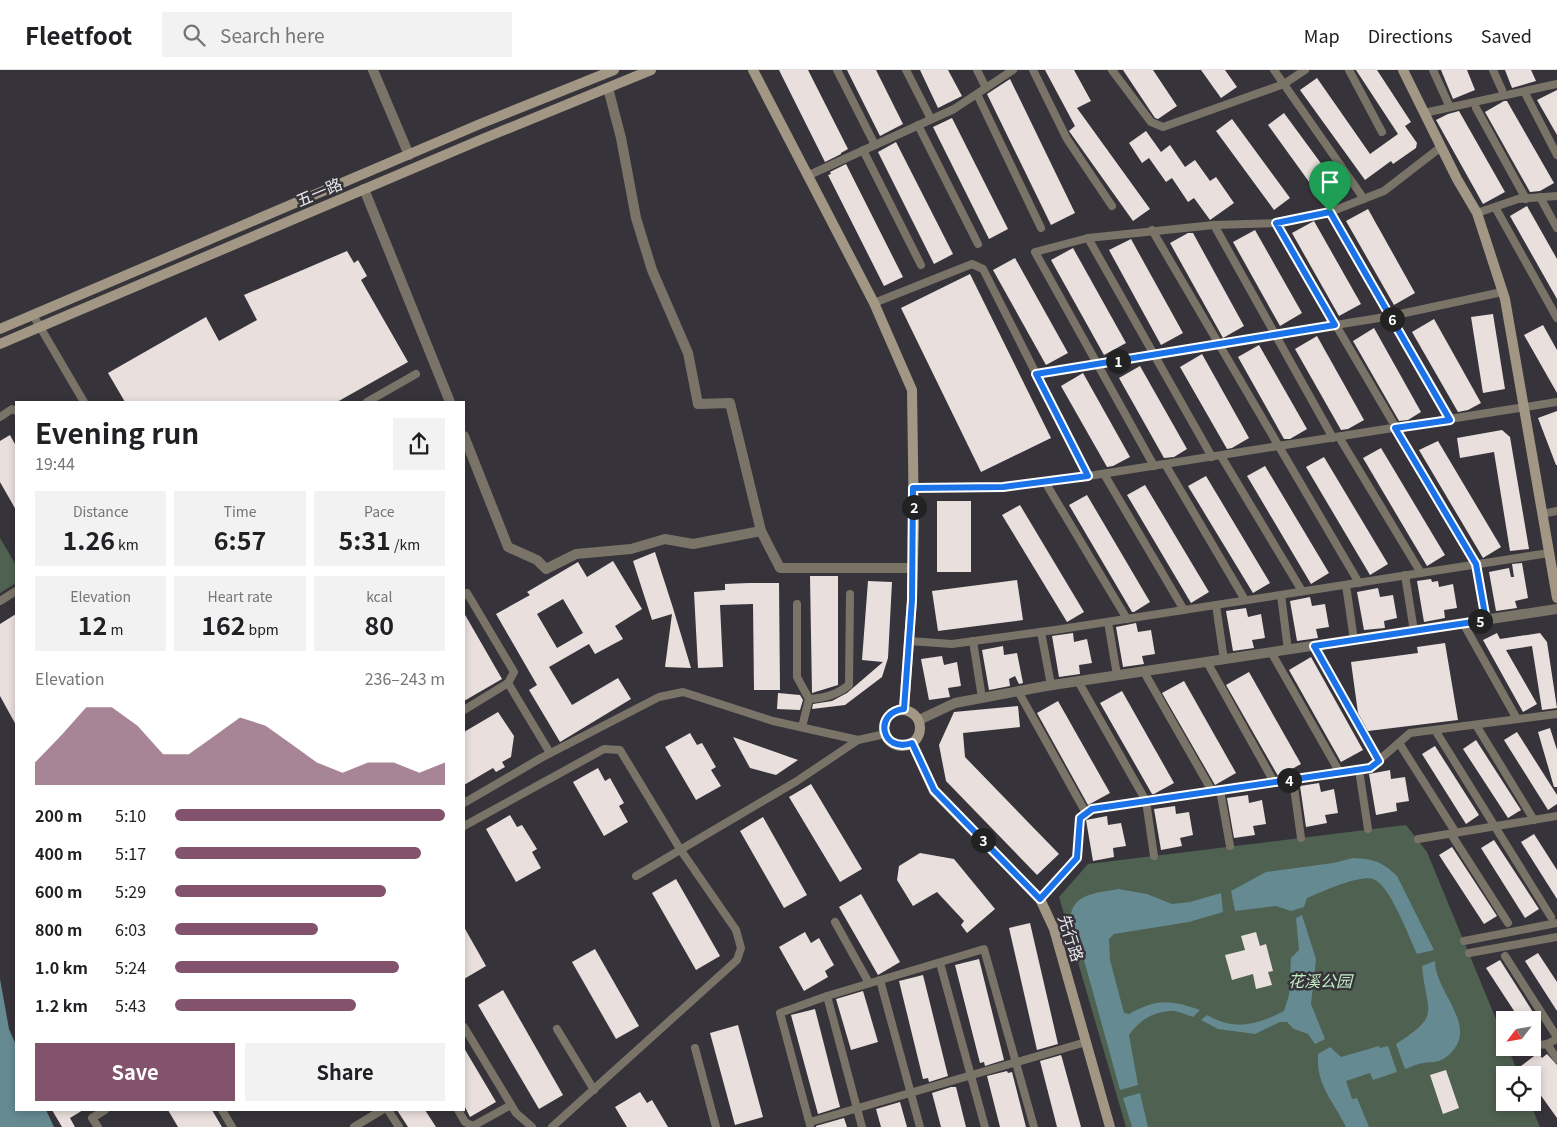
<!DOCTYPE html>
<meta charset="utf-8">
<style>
:root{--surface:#fff;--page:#f2f2f2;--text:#202124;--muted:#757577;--line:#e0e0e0;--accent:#83526c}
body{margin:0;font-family:Georgia,"Noto Sans SC",serif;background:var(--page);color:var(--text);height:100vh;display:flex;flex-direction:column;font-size:19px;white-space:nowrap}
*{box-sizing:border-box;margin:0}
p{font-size:16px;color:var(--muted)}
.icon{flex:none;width:28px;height:28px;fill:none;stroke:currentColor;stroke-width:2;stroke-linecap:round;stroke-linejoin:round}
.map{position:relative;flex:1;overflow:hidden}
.panel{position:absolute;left:15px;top:331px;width:450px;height:710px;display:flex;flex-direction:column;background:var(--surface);border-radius:0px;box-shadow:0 2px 8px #0003}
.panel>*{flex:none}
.needle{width:32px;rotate:239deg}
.fabs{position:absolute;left:1496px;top:941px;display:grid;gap:10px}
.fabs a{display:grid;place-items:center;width:45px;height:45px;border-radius:0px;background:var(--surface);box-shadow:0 2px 8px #0003;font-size:25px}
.pin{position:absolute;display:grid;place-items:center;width:42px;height:42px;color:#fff;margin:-51px -21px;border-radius:50% 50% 50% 0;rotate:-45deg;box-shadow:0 0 5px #0007}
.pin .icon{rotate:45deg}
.km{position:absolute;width:25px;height:25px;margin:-12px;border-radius:50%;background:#222;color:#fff;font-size:14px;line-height:25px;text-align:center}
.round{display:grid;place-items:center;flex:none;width:52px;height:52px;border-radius:0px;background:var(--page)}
.head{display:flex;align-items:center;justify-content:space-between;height:85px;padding:0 20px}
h1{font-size:28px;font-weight:700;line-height:38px}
.stats{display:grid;grid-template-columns:repeat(3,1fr);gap:8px;height:85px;padding:5px 20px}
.stats div{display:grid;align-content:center;border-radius:0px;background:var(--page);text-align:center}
.stats b{font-size:25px;font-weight:700}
.stats small{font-size:14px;font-weight:400}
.stats p{font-size:14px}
.chart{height:140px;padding:10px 20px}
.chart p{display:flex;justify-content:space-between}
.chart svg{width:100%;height:90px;margin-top:5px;fill:var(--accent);opacity:.7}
.cta{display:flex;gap:10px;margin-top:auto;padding:10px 20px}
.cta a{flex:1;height:58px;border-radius:0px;background:var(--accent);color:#fff;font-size:20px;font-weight:700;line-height:58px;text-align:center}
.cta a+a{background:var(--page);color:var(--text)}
ul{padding:0 20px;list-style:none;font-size:16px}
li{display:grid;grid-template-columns:80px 60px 1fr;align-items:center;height:38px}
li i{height:12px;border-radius:6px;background:var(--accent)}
header{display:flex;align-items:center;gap:30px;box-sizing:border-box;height:70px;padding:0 25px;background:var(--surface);border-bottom:1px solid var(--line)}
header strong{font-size:24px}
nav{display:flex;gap:28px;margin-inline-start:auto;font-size:18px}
.search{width:350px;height:45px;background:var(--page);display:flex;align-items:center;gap:12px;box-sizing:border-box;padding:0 18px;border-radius:0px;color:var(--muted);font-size:19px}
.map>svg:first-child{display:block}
.green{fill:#4f6150}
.water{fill:#658a92}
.building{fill:#e9dfdd;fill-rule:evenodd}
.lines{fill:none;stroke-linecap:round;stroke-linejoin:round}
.lane{stroke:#7a7468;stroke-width:8}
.street{stroke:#7a7468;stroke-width:10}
.secondary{stroke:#a19784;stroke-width:10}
.route-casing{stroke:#fff;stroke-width:10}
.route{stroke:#1a73e8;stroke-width:6}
.labels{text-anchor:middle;stroke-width:5;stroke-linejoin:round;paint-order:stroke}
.street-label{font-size:16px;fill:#e8e7eb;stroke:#36343a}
.park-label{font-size:16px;font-style:italic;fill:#c1ecc2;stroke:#36343a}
</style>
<header>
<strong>Fleetfoot</strong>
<div class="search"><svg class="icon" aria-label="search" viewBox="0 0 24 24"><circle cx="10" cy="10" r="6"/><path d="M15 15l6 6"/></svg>Search here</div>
<nav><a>Map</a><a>Directions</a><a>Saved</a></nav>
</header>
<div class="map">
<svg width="1557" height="1057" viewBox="0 0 1557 1057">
<rect width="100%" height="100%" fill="#36343a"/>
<g class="green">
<polygon points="0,468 16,495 16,513 0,523"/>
<polygon points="1406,755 1427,782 1505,971 1505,978 1508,978 1519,1005 1505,1005 1505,1032 1530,1033 1540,1057 1126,1057 1059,827 1088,794"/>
</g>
<g class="water">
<path d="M 1353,788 C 1374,789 1381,791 1397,806 L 1434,880 L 1417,884 C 1409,868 1390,814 1373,809 C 1360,804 1321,822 1307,828 L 1304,837 L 1291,841 L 1276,836 L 1235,841 L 1231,821 L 1266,802 L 1333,793 Z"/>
<path d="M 1118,819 L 1147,824 L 1172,834 L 1190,832 L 1221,823 L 1223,842 L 1189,852 L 1114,864 L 1109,869 L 1110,890 L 1124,943 L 1129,944 C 1157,928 1171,930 1200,940 L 1193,947 C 1186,945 1177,940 1170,941 C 1152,942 1139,951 1129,965 L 1138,1015 L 1120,1020 L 1071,843 C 1077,822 1100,823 1118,819 Z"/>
<path d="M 1302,845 L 1316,889 L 1311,934 L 1325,969 L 1315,974 L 1308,964 L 1294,959 L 1287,952 L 1280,952 L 1255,964 L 1218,959 L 1201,950 L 1207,945 C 1234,961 1257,955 1284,941 L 1289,925 L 1291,888 L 1299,880 L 1296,848 Z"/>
<path d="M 1435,891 C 1435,924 1484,959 1445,988 C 1436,994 1428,991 1419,994 C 1414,995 1409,998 1405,999 L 1396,974 C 1443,944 1426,943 1422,896 Z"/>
<polygon points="0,909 9,959 16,975 16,1040 46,1040 54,1057 0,1057"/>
<path d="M 1379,976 L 1380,978 L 1388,976 L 1397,1002 L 1373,1010 L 1370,1003 L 1346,1011 L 1352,1029 L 1357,1028 L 1369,1057 L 1346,1057 C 1333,1030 1316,1016 1318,984 L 1330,977 L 1341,987 Z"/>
<polygon points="1140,1023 1148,1057 1132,1057 1123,1028"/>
</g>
<g class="building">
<polygon points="779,0 808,0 848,79 841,83 841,84 825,92"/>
<polygon points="847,0 876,0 903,54 880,66"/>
<polygon points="920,0 948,0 962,26 938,38"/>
<polygon points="1045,0 1074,0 1091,31 1077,38 1150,139 1133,151 1069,61 1075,56"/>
<polygon points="1123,0 1153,0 1177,36 1158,49 1155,48"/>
<polygon points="1201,0 1225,0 1237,17 1221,28"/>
<polygon points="1356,0 1377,0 1411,52 1405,56 1417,73 1416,78 1393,94 1391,91 1365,110 1300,20 1317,8 1370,84 1398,64"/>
<polygon points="1441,0 1467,0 1475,20 1453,29"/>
<polygon points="1505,0 1531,0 1536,11 1512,18"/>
<polygon points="1010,9 1075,143 1051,155 987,24"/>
<polygon points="1557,20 1557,65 1537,30"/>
<polygon points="1504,31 1507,31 1554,113 1540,121 1530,122 1485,42"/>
<polygon points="1459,41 1505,122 1483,134 1436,50 1448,44"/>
<polygon points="1284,43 1342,122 1325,134 1268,55"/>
<polygon points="952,48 1008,159 989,169 933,57"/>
<polygon points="1232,49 1290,128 1274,140 1216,61"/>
<polygon points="1146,61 1161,82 1170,75 1185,97 1195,90 1210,111 1216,107 1234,133 1210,150 1194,128 1188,132 1172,108 1166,112 1149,88 1142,93 1129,73"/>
<polygon points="896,72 953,184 934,194 878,82"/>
<polygon points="846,94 903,207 884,216 828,105 831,104 830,102"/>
<polygon points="1527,136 1557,189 1557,229 1510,146"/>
<polygon points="1368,139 1415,223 1394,235 1346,151"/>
<polygon points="1314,151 1361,234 1339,246 1292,163"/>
<polygon points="1255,160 1302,243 1280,256 1233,172"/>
<polygon points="1188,163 1193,163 1244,256 1223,268 1170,173"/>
<polygon points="1131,169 1183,263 1161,275 1109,180"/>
<polygon points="1073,178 1126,273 1104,285 1051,190"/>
<polygon points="347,181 354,193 358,190 367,206 361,210 408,292 337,332 125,332 108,303 206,247 219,271 257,250 244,225"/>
<polygon points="1015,188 1068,283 1046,295 993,200"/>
<polygon points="970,204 1051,368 981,402 901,238"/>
<polygon points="1493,244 1505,319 1483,323 1471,247"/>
<polygon points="1434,249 1481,333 1468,340 1458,342 1412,262"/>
<polygon points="1543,255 1557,280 1557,323 1524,265"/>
<polygon points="1374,258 1421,342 1408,350 1399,351 1353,271"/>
<polygon points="1317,266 1364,350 1348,359 1341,360 1295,279"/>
<polygon points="1259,275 1307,359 1290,369 1284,369 1238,287"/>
<polygon points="1202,284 1249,368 1232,378 1227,379 1180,297"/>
<polygon points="1140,296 1187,379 1174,387 1164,388 1119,308"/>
<polygon points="1083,303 1130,387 1113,396 1107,397 1061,316"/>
<polygon points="1557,341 1557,395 1556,395 1538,348"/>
<polygon points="1502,360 1510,367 1529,479 1510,481 1494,382 1460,388 1457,368"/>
<polygon points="10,365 16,376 16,440 0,412 0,371"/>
<polygon points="1438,371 1501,477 1483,488 1419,380"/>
<polygon points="1381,378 1445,485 1427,496 1363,388"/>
<polygon points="1324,387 1388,494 1370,505 1306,397"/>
<polygon points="1265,396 1329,503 1311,514 1247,406"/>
<polygon points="1206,406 1270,513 1253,523 1188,416"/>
<polygon points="1145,415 1209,522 1191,533 1127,425"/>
<polygon points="1087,425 1150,532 1134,542 1132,542 1069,435"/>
<rect x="937" y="431" width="34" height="71"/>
<polygon points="1020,435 1084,542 1067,552 1002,445"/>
<polygon points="655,482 673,538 691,598 665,597 672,544 652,550 633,491"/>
<path d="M 613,491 L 642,539 L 615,556 L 623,569 L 595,584 L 589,574 L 549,597 L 572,635 L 618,608 L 631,629 L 560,672 L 529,620 L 537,615 L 496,544 L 530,525 L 527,522 L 578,492 L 587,507 ZM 563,529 L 583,563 L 557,578 L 537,544 Z"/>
<polygon points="1522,493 1528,528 1515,531 1517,538 1496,541 1489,502 1509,498 1511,507 1514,507 1512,494"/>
<polygon points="810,506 838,506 838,615 812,623"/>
<polygon points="1431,509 1432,512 1438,511 1439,517 1453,514 1457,538 1444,540 1445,548 1424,552 1417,511"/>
<polygon points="1017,510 1023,550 938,561 932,521"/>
<polygon points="868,511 892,512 888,588 882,607 845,635 812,639 813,634 832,631 847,623 883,592 862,590"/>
<polygon points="749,513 779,513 780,620 754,620 753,534 720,535 723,597 698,598 694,522 725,520 725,514"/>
<polygon points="1378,518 1380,527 1393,525 1397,548 1384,551 1385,558 1364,560 1357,522"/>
<polygon points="1310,527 1312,536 1325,534 1329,557 1316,559 1318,568 1297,571 1290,531"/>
<polygon points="1246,538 1248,547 1261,544 1265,568 1252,570 1254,578 1233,581 1226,541"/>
<polygon points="464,543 502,609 464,631"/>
<polygon points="16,544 16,655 0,626 0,554"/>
<polygon points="1136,553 1138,562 1151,560 1155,584 1142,586 1144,594 1123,597 1116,557"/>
<polygon points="1073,563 1074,572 1087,569 1092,593 1079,595 1080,604 1059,607 1052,566"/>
<polygon points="1497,563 1500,569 1540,563 1547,572 1557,638 1542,640 1532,576 1506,580 1537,634 1523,642 1483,570"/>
<polygon points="1445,573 1458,650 1368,661 1358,643 1351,592 1418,583 1417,577"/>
<polygon points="1003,576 1004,585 1017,583 1023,613 1019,614 1015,606 1009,609 1010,616 989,620 982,580"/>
<polygon points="942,586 944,595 957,592 961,616 948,618 950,627 929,630 921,589"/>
<polygon points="1311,587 1363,680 1341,692 1289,600"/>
<polygon points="1249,602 1301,694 1281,705 1278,706 1226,615"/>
<polygon points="1184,611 1236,703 1215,715 1162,623"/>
<polygon points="1122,621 1174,713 1154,724 1152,724 1100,633"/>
<polygon points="778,623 800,625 803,630 800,640 777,639"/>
<polygon points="1058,631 1110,723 1088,735 1037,643"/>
<polygon points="1018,636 1020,657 963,663 965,687 1059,784 1037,805 946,711 939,675 954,642"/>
<polygon points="498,642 514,666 511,687 502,692 505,697 496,702 493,698 464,715 464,662"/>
<polygon points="1550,658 1557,680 1557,717 1554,717 1538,662"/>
<polygon points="1517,662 1557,725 1557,734 1548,740 1504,670"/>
<polygon points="690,663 697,675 702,673 716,697 711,700 721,716 696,730 665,677"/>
<polygon points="733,667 798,690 776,705 750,698"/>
<polygon points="1476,670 1521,740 1508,748 1463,679"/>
<polygon points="1435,676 1479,745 1466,754 1422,684"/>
<polygon points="598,698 605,711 610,708 624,733 619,736 628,752 604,766 573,712"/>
<polygon points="1390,700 1391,709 1405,707 1409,731 1396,733 1397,741 1376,745 1369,704"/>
<polygon points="1319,713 1321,722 1334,719 1338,743 1325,745 1327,753 1306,757 1300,716"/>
<polygon points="811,714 862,799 840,812 789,727"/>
<polygon points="1248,725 1249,733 1262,730 1266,754 1253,756 1255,765 1234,768 1227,728"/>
<polygon points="1175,736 1176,744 1189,742 1193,765 1180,768 1182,776 1161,780 1154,739"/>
<polygon points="510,745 517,757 522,755 537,779 532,782 541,798 516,812 486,759"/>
<polygon points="1107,746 1108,755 1121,753 1126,776 1113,778 1114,787 1093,791 1086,750"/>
<polygon points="763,747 807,825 784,838 740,761"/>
<polygon points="1534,764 1557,800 1557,829 1521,772"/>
<polygon points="1494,770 1539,839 1525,848 1481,778"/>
<polygon points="1452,777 1497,846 1484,854 1439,785"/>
<polygon points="920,783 954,789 995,839 967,863 961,855 964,851 937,822 913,836 897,810 899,796"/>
<polygon points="676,809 720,886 696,900 652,823"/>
<polygon points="861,824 900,892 878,905 839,837"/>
<polygon points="1030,853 1058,974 1037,980 1009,858"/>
<polygon points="464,857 486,896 464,909"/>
<polygon points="805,862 811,873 819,868 834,895 825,901 828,907 804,921 779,877"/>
<polygon points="1256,862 1260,876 1266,874 1273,901 1268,902 1272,915 1256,919 1253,904 1232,910 1225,885 1245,880 1241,866"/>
<polygon points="595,879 639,956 616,969 572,892"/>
<polygon points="1538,883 1557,912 1557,941 1525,891"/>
<polygon points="979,889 1004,990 985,996 984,992 980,993 955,895"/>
<polygon points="1500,890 1538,950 1520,950 1486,898"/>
<polygon points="923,905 948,1006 929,1012 928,1008 923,1009 899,911"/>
<polygon points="503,920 563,1025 539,1039 478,935"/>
<polygon points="863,921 878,972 851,980 836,929"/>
<polygon points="815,939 840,1037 818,1044 791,945"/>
<polygon points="738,955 763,1047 735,1055 710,963"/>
<polygon points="464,978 496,1032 470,1047 464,1035"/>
<polygon points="1538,983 1542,988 1547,984 1557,995 1557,1048 1532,1013 1532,1005 1527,1005 1521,996"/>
<polygon points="1061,985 1062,988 1081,1057 1057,1057 1040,991"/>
<polygon points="1446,1000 1459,1038 1443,1044 1430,1005"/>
<polygon points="1007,1001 1008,1003 1012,1002 1026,1057 1000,1057 987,1006"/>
<polygon points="951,1017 956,1017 966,1057 941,1057 932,1023"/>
<polygon points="640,1022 647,1033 652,1030 668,1057 627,1057 615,1037"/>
<polygon points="900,1032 907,1057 881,1057 876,1039"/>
<polygon points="52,1040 83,1040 70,1048 75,1057 62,1057"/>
<polygon points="168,1040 212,1040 222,1057 178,1057"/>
<polygon points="397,1040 425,1040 436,1057 408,1057"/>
<polygon points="844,1048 847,1057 816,1057 816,1056"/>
</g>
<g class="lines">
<g class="lane">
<polyline points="837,0 875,75"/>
<polyline points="906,0 931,49"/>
<polyline points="977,0 986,18"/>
<polyline points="1033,0 1067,69 1112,136"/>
<polyline points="1112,0 1151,52 1163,57 1284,14 1305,0"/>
<polyline points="1274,0 1364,129"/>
<polyline points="1349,0 1382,62"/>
<polyline points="1433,0 1448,33"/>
<polyline points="1493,0 1502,20"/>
<polyline points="977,24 1041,158"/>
<polyline points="1526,25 1557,85"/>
<polyline points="1476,38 1526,129"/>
<polyline points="1424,43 1557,14"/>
<polyline points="918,55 978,174"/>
<polyline points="863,80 921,195"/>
<polyline points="807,106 954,39 1013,0"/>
<polyline points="1540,127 1557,158"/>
<polyline points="1495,137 1557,248"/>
<polyline points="1330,142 1451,349"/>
<polyline points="1477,143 1518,129 1557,126"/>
<polyline points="1276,153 1476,494 1485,550"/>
<polyline points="1214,155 1333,368"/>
<polyline points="1152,160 1359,513"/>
<polyline points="1088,168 1212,387"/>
<polyline points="874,233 972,194 983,199 1088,406"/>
<polyline points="33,245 84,332"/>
<polyline points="1036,304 1391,246 1502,222"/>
<polyline points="367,332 416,304"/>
<polyline points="0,347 12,339 16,341"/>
<polyline points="1339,367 1421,503"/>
<polyline points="1221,386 1302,521"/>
<polyline points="1165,394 1245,530"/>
<polyline points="1154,396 1035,182 1088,168 1214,155 1276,153 1330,142 1384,121 1441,77"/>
<polyline points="1104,404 1184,540"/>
<polyline points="1045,412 1127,549"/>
<polyline points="913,418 1003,417 1095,405 1557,332"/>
<polyline points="1542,444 1557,441"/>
<polyline points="1405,505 1414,561"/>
<polyline points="1346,515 1354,570"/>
<polyline points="464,525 467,523 514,602 508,613 464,640"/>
<polyline points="1281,525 1288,580"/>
<polyline points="0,531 16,521"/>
<path d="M 797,534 L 797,607 L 809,629 C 825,628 836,625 849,615 L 850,524"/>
<polyline points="1216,535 1224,590"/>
<polyline points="1108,552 1117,605"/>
<polyline points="1463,553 1517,649"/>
<polyline points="1041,562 1051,615"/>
<polyline points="909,571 952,574 1055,560 1549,483"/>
<polyline points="973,571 982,628"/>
<polyline points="1314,576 1379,691"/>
<polyline points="1271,582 1340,703"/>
<polyline points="1207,592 1274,712"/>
<polyline points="1144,602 1212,721"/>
<polyline points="1078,611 1146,731 1154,786"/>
<polyline points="508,613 550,683"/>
<polyline points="1018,621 1086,743"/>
<polyline points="1476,655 1534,750"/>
<polyline points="802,657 809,629"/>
<polyline points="1435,660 1551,847"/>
<polyline points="1399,673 1456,763"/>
<polyline points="1359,700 1368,759"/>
<polyline points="1293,710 1301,768"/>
<polyline points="1220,720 1230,776"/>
<polyline points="464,733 541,688 659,627 683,622 773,651 858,670 885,664"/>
<polyline points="464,756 604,679 620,680 680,779 736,860 741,878 737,890 552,1057"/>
<polyline points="1451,764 1508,853"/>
<polyline points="1418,769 1557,746"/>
<polyline points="636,806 797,711 858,670"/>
<polyline points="1040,829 1077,788 1080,748 1092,739 1370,698 1410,663 1557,644"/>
<polyline points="835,852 869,913"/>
<polyline points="1464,871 1557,853"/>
<polyline points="1469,883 1557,867"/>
<polyline points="1505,886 1557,967"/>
<polyline points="940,893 985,1057"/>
<polyline points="880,910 920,1057"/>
<polyline points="464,957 516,1043 532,1057"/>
<polyline points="557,959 594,1020"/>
<polyline points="1547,974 1557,989"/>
<polyline points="1532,976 1547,974 1557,969"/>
<polyline points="695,978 716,1057"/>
<polyline points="1508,980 1524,978"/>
<polyline points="222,1040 232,1057"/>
<polyline points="388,1040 399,1057"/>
<polyline points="458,1040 465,1052 473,1056 511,1035"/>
<polyline points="810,1052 1086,972"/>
<polyline points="810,1055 780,943 827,926"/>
<polyline points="98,1057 92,1048 105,1040"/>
<polyline points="354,1057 382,1040"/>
<polyline points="862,1057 827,926 984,879 1034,1057"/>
</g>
<g class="street">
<polyline points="373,0 409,85"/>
<polyline points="608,18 621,68 636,148 652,200 688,283 698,334 730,333 761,461 780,498 913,498"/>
<polyline points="364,119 450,332"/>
<polyline points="464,366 508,477 537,490 546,499 576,484 631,479 665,469 693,474 761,461"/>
<polyline points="919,650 955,633 1046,616 1557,539"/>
</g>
<g class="secondary">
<polyline points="753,0 874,233 912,320 914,455 912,530 904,639"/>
<polyline points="1403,0 1457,109 1477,143 1505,229 1557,528"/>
<polyline points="0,259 480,54 614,0"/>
<polyline points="0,274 480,70 651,0"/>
<circle cx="902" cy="658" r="18"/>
<polyline points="912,673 934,721 1040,829 1054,859 1110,1057"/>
</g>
</g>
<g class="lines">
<defs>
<path id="route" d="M 1330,142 L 1450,350 L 1395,358 L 1476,494 L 1486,550 L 1314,576 L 1379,691 L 1370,698 L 1092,739 L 1080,748 L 1077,788 L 1040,829 L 934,720 L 912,673 C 881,684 873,642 904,639 L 912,530 L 913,418 L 1003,417 L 1088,406 L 1036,304 L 1335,255 L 1276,153 Z"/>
</defs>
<use href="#route" class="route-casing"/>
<use href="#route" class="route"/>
</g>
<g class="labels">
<g class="street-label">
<text transform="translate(319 122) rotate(-23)" y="6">五一路</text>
<text transform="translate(1071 868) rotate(72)" y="6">先行路</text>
</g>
<g class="park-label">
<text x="1320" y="917">花溪公园</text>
</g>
</g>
</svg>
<div class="fabs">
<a><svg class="needle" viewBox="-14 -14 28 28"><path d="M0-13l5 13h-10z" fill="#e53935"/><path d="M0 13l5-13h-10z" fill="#757577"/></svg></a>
<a><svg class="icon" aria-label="locate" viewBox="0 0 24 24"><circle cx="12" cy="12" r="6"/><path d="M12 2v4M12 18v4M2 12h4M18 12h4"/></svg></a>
</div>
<div class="pin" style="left:1330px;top:142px;background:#1e9e55"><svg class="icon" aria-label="arrive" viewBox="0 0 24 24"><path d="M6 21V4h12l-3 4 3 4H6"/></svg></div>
<b class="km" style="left:1118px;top:291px">1</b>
<b class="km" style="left:914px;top:437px">2</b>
<b class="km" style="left:983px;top:770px">3</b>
<b class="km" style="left:1289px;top:710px">4</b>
<b class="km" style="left:1480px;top:551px">5</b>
<b class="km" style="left:1392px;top:249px">6</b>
<section class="panel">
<div class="head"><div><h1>Evening run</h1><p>19:44</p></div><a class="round"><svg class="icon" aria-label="share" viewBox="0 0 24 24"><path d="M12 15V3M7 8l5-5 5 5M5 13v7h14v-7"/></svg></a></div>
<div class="stats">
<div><p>Distance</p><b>1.26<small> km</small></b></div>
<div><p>Time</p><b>6:57</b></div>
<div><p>Pace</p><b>5:31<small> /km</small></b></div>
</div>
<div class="stats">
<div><p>Elevation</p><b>12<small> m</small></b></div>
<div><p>Heart rate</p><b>162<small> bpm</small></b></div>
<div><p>kcal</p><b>80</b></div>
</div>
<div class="chart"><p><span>Elevation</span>236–243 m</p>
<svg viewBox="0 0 160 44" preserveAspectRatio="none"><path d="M0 44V33L10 20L20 6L30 6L40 15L50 29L60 29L70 20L80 11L90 15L100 24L110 33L120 38L130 33L140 33L150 38L160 33V44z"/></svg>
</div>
<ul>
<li><b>200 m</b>5:10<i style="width:100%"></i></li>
<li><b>400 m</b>5:17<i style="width:91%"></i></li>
<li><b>600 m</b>5:29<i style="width:78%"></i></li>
<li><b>800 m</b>6:03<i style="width:53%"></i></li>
<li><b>1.0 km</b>5:24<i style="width:83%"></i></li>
<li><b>1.2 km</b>5:43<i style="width:67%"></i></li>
</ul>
<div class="cta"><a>Save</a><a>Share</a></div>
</section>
</div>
